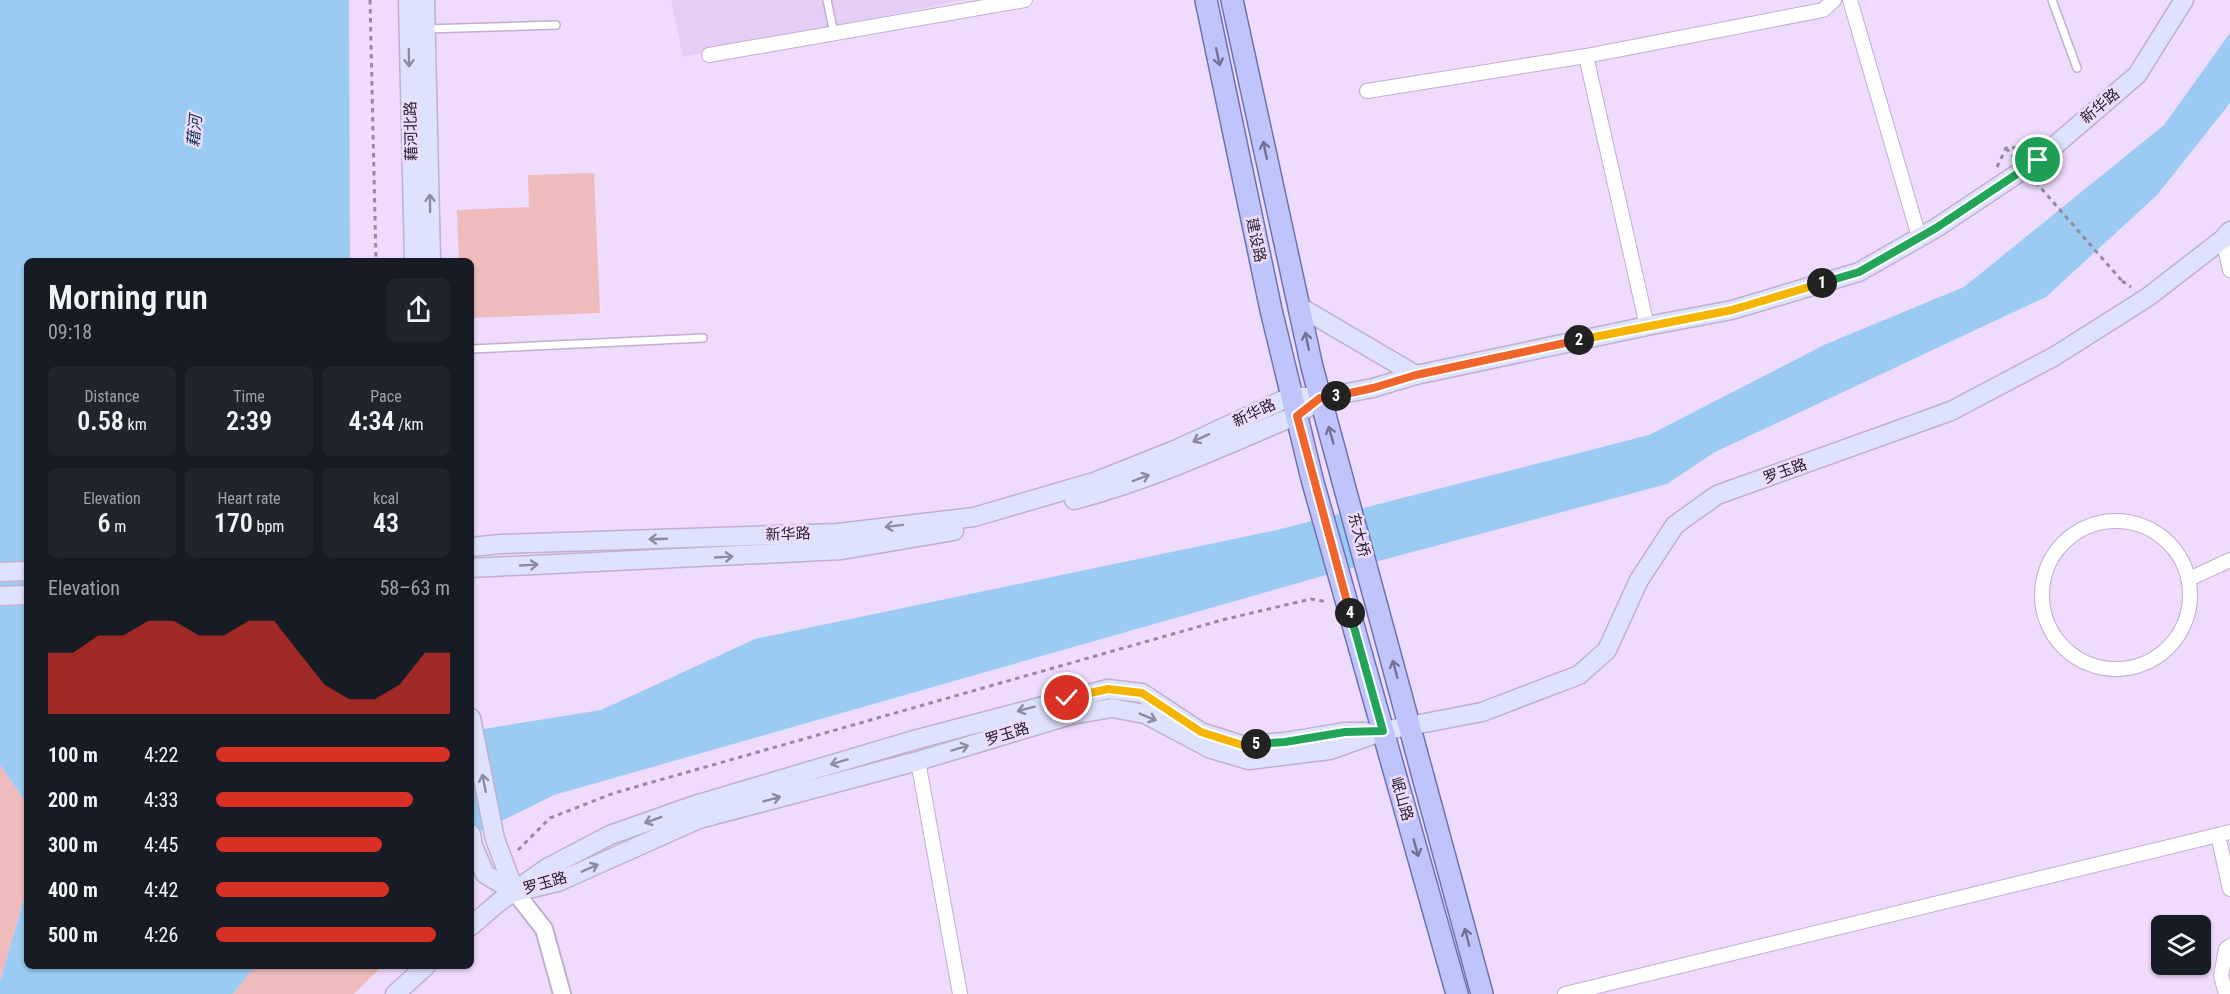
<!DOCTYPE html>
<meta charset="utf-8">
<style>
:root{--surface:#171b24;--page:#20242c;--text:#f1f3f6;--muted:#9ea1a6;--accent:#d93025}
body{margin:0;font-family:"Roboto Condensed","Noto Sans SC",sans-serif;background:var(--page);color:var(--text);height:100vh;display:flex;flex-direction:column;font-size:22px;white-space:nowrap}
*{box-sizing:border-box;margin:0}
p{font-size:20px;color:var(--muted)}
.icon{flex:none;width:33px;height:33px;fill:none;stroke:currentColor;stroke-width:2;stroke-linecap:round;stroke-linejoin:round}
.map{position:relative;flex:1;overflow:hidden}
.details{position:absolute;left:24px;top:258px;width:450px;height:711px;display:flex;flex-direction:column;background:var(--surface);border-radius:9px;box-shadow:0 2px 4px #0004}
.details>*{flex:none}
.fabs{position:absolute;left:2151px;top:915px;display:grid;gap:12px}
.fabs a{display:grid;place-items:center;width:60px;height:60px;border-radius:9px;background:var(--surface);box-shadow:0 2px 4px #0004;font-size:30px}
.pin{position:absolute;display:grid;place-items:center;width:51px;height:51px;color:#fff;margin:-26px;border:3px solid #fff;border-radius:50%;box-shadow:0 2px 6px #0007}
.km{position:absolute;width:30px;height:30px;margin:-15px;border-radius:50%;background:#222;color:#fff;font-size:16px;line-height:30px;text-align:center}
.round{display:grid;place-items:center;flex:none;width:63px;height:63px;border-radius:9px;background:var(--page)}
.overview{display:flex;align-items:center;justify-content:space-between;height:102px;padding:0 24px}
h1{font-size:33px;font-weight:600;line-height:45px}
.metrics{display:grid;grid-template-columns:repeat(3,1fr);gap:9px;height:102px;padding:6px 24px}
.metrics div{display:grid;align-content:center;border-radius:9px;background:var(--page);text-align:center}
.metrics b{font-size:26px;font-weight:600}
.metrics small{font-size:16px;font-weight:400}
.metrics p{font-size:16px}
.chart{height:168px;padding:12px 24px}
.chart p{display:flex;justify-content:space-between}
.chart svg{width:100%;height:108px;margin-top:6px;fill:var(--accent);opacity:.7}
ul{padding:0 24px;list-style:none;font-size:20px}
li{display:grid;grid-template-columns:96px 72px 1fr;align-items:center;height:45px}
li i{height:15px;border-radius:8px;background:var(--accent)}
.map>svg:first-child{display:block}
.built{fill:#e4cef6}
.green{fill:#f0bbbd}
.water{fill:#9bcbf2}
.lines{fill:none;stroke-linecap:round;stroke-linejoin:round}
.service-casing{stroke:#c1afcf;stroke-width:10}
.minor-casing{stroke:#c1afcf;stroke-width:16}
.tertiary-casing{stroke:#c1afcf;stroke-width:20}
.secondary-casing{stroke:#c1afcf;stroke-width:21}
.primary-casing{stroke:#6e73b0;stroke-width:24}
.path{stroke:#9689a1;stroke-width:3;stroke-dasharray:4.5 4.5;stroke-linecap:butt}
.service{stroke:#fff;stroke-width:7}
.minor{stroke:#fff;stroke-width:14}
.tertiary{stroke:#fff;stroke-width:16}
.secondary{stroke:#dfe2fc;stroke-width:18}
.primary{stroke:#bfc5fa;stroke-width:21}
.path-bridge{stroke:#9689a1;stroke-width:3;stroke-dasharray:4.5 4.5;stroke-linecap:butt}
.oneway{stroke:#737294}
.oneway2{stroke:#8c8b9f}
.split-1-casing{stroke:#fff;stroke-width:12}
.split-2-casing{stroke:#fff;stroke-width:12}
.split-3-casing{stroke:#fff;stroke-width:12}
.split-4-casing{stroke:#fff;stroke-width:12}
.split-5-casing{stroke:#fff;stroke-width:12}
.split-6-casing{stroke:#fff;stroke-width:12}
.split-1{stroke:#22a559;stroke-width:8}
.split-2{stroke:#f5b400;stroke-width:8}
.split-3{stroke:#f0652b;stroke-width:8}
.split-4{stroke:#f0652b;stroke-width:8}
.split-5{stroke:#22a559;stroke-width:8}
.split-6{stroke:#f5b400;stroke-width:8}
.labels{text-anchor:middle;stroke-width:5;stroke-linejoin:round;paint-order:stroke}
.street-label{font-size:15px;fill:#27202d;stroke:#eedbfd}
.water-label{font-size:16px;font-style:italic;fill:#123751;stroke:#eedbfd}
</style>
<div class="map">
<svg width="2230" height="994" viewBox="0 0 2230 994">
<rect width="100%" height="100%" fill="#eedbfd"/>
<polygon class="built" points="671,0 963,0 683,57"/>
<g class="green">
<polygon points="594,173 600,313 471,318 471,261 459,261 457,210 529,207 528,175"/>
<polygon points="0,765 27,804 26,891 0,982"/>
<polygon points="258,966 382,966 354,994 233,994 250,972"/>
</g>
<g class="water">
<polygon points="0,0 349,0 350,261 27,261 27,966 258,966 250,972 233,994 0,994 0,982 26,891 27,804 0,765"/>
<polygon points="2230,33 2230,103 2157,195 2046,297 1715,452 1667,484 1326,575 554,795 471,836 471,731 601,710 755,639 1277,530 1649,435 1826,344 1964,287 2164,125"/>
</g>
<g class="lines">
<defs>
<g id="service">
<polyline points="827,0 834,33"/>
<polyline points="2052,0 2077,68"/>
<polyline points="426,29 556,25"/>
<polyline points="471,349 703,338"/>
</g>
<g id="minor">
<polyline points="1850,0 1919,237"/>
<polyline points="709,55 1025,0"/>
<polyline points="1367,91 1586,56"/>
<polyline points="2223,239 2230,270"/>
<polyline points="1647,326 1586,56 1823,10 1834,0"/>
<circle cx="2116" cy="595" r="74"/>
<polyline points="2189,579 2230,560"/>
<polyline points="918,761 960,994"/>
<polyline points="2218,835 2230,889"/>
<polyline points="1565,994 2230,832"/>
<polyline points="2226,994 2221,976 2226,949 2230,946"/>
</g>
<polyline id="tertiary" points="515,892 544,929 562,994"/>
<g id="secondary">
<polyline points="408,0 414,261"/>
<polyline points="425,0 431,261"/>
<polyline points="1300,307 1416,375"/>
<path d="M 1074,500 C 1151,480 1224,446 1297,415 L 1307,408"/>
<polyline points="471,547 501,544 838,533 974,517 1094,482 1177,449 1292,396 1320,398 1373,388 1416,375 1647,326 1732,310 1859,272 1936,228 2038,160 2137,75 2184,0"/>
<polyline points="471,568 842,550 954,531"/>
<polyline points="0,572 27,571"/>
<polyline points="0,596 27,595"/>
<polyline points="471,718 495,839 515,892"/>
<polyline points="471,834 473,846 485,874 515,892"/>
<polyline points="515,892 558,882 699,819 918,761 1071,715 1112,708 1145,714 1211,749 1249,760 1330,750 1383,731 1482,712 1579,675 1607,650 1639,580 1675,525 1717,495 1951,411 2055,356 2148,297 2223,239 2230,231"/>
<polyline points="471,926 499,902 547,868 610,835 695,805 914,740 1108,689 1142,693 1201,732 1242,745 1285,742 1345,732 1366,732"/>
<polyline points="395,994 426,966"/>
</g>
<g id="primary">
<polyline points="1206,0 1271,310 1312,479 1457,994"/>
<polyline points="1232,0 1312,367 1482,994"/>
</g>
</defs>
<use href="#service" class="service-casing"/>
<use href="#minor" class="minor-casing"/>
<use href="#tertiary" class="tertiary-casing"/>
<use href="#secondary" class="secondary-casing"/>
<use href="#primary" class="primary-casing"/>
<g class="path">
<polyline points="370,0 376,261"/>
<polyline points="1997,167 2006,148 2027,147"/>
<polyline points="2122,281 2131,287"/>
<polyline points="518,850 550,818 614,793 1222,620 1311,599 1328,602"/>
</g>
<use href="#service" class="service"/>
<use href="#minor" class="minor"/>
<use href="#tertiary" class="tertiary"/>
<use href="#secondary" class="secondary"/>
<use href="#primary" class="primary"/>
<polyline class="path-bridge" points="2006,148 2122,281"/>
</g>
<defs><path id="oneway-shaft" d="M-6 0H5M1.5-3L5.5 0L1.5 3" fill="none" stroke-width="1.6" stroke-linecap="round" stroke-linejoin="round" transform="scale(1.5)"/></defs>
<g class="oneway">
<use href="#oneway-shaft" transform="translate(1218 57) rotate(78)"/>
<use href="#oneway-shaft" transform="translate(1265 150) rotate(-102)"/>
<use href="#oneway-shaft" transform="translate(1307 341) rotate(-102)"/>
<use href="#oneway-shaft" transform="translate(1331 435) rotate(-106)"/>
<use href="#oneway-shaft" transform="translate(1395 669) rotate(-105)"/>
<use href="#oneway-shaft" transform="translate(1416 848) rotate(74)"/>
<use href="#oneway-shaft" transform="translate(1467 937) rotate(-105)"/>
</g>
<g class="oneway2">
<use href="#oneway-shaft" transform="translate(409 58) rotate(89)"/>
<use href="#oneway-shaft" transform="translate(430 203) rotate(-91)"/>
<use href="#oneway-shaft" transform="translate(1201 438) rotate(155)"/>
<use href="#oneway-shaft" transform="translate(1141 478) rotate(-20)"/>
<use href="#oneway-shaft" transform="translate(894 526) rotate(173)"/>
<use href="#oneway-shaft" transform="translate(658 539) rotate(178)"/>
<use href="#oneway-shaft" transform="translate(724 557) rotate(-3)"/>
<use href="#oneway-shaft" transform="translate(529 565) rotate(-3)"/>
<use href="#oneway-shaft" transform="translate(1026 709) rotate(165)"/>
<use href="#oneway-shaft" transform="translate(1148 717) rotate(22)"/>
<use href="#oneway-shaft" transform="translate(960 748) rotate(-17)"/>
<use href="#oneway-shaft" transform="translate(839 762) rotate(163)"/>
<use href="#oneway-shaft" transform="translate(484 783) rotate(-101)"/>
<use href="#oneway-shaft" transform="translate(772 799) rotate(-15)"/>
<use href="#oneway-shaft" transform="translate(653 820) rotate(160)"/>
<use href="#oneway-shaft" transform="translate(590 868) rotate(-24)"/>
</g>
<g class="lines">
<defs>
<polyline id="split-1" points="1822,283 1859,272 1936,228 2038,160"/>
<polyline id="split-2" points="1579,340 1732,310 1822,283"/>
<polyline id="split-3" points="1336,396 1373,388 1416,375 1579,340"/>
<polyline id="split-4" points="1336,396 1320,398 1297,416 1350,613"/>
<polyline id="split-5" points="1256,744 1285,742 1345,732 1383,731 1350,613"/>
<polyline id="split-6" points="1067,698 1108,689 1142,693 1201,732 1242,745 1256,744"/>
</defs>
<use href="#split-1" class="split-1-casing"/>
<use href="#split-2" class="split-2-casing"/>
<use href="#split-3" class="split-3-casing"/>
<use href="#split-4" class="split-4-casing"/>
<use href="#split-5" class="split-5-casing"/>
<use href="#split-6" class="split-6-casing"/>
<use href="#split-1" class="split-1"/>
<use href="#split-2" class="split-2"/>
<use href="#split-3" class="split-3"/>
<use href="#split-4" class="split-4"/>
<use href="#split-5" class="split-5"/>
<use href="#split-6" class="split-6"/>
</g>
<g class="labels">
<g class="street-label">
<text transform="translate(2100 106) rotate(-40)" y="5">新华路</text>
<text transform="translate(411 131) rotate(-91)" y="5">藉河北路</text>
<text transform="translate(1256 240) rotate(78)" y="5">建设路</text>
<text transform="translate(1254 413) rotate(-25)" y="5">新华路</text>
<text transform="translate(1785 471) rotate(-20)" y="5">罗玉路</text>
<text transform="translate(788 534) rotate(-2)" y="5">新华路</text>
<text transform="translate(1359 535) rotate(75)" y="5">东大桥</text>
<text transform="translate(1007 734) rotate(-17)" y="5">罗玉路</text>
<text transform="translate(1402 799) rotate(74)" y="5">岷山路</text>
<text transform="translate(545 883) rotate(-16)" y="5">罗玉路</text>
</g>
<g class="water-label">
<text transform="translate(194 131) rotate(-85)" y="6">藉河</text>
</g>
</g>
</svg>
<div class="fabs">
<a><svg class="icon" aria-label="layers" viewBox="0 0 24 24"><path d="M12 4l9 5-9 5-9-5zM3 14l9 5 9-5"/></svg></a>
</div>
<div class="pin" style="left:2038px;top:160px;background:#1e9e55"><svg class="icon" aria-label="arrive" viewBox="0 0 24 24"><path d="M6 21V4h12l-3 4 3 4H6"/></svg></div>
<div class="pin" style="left:1067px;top:698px;background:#d93025"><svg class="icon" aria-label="check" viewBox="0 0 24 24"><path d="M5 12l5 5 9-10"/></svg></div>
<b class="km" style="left:1822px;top:283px">1</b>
<b class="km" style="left:1579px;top:340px">2</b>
<b class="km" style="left:1336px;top:396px">3</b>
<b class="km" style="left:1350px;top:613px">4</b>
<b class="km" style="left:1256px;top:744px">5</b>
<section class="details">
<div class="overview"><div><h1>Morning run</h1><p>09:18</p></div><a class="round"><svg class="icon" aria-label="share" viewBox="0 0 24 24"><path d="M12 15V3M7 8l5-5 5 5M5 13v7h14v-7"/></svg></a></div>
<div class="metrics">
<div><p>Distance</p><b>0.58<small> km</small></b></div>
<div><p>Time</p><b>2:39</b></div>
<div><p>Pace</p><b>4:34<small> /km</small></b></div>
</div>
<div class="metrics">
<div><p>Elevation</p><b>6<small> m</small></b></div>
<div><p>Heart rate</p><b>170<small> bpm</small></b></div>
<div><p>kcal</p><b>43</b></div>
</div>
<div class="chart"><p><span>Elevation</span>58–63 m</p>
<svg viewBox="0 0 160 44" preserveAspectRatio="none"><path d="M0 44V19L10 19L20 12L30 12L40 6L50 6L60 12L70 12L80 6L90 6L100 19L110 32L120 38L130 38L140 32L150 19L160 19V44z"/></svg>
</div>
<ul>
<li><b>100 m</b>4:22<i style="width:100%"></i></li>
<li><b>200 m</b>4:33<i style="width:84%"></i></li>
<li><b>300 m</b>4:45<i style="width:71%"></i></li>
<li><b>400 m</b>4:42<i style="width:74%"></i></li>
<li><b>500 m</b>4:26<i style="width:94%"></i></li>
</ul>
</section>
</div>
